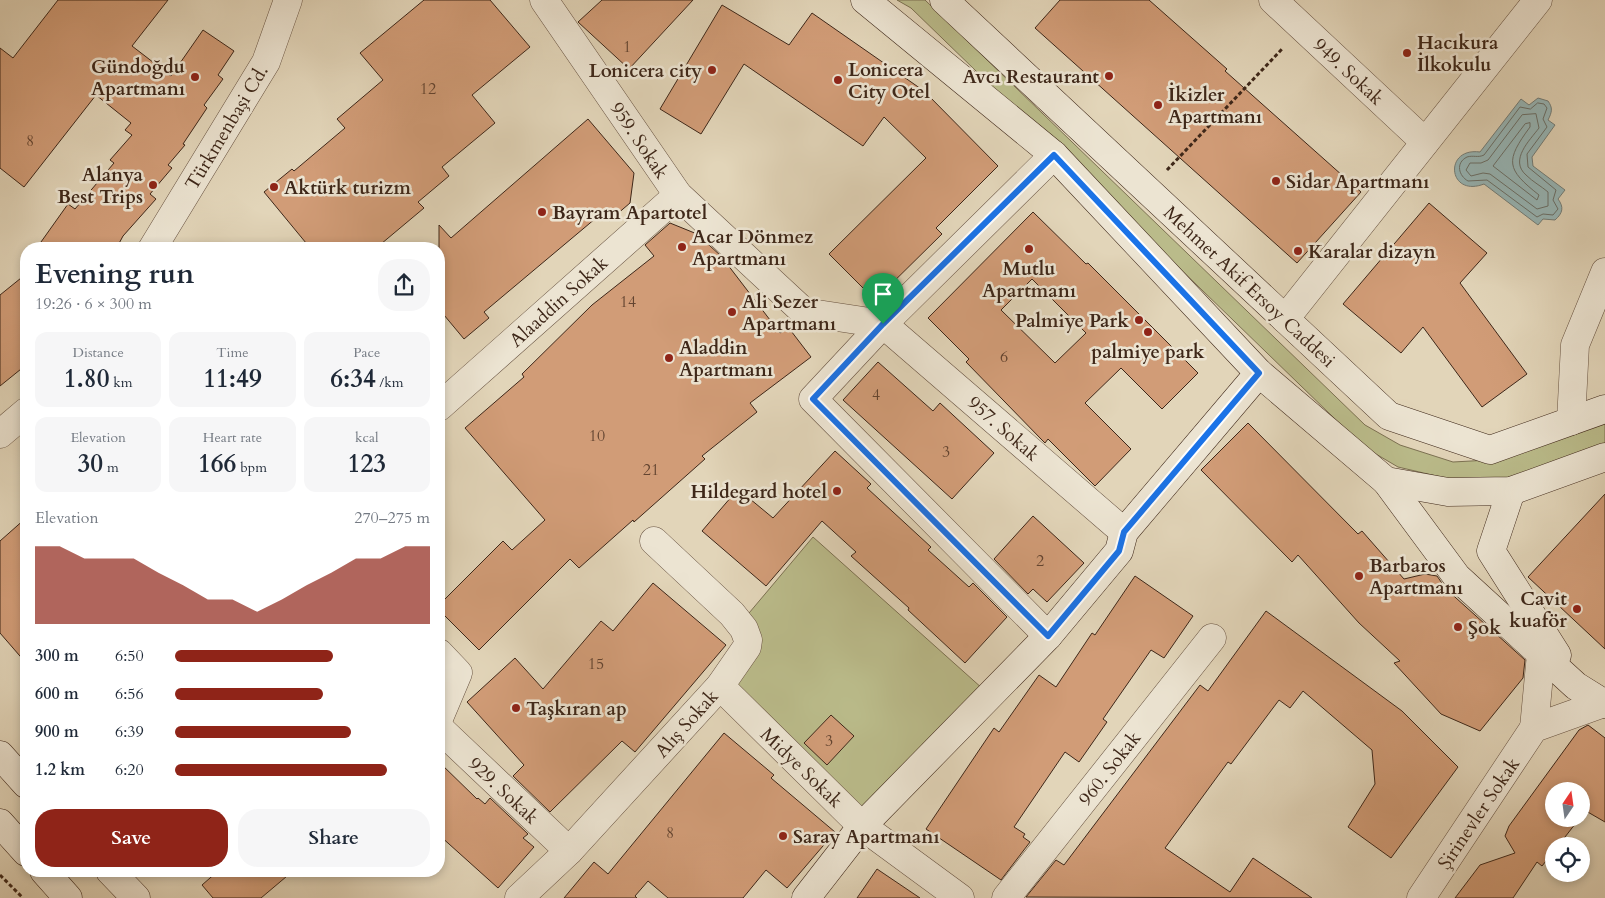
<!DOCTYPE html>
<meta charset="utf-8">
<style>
:root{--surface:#fff;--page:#f6f6f7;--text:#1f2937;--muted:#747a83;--accent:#8f2418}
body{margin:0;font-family:Cardo,serif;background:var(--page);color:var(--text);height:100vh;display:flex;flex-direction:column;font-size:19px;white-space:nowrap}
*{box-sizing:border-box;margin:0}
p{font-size:16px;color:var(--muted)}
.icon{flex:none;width:28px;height:28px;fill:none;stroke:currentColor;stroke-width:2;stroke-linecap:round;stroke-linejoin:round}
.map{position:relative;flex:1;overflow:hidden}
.drawer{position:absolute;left:20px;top:242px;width:425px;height:635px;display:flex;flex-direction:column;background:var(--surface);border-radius:20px;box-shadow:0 2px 8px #0003}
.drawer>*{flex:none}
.needle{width:32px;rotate:13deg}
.controls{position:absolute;left:1545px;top:782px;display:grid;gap:10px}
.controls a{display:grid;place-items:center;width:45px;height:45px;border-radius:50%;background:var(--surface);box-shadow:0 2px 8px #0003;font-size:25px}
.pin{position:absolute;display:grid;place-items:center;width:42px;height:42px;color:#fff;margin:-51px -21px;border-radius:50% 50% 50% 0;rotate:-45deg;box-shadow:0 0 5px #0007}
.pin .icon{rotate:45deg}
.round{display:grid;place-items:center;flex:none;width:52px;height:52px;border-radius:20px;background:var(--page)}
.headline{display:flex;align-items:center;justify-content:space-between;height:85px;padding:0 15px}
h1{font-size:28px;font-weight:700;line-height:38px}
.metrics{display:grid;grid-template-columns:repeat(3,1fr);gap:8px;height:85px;padding:5px 15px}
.metrics div{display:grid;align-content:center;border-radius:12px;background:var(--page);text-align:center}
.metrics b{font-size:25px;font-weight:700}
.metrics small{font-size:14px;font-weight:400}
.metrics p{font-size:14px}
.chart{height:140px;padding:10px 15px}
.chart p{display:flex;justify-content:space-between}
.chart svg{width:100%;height:90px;margin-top:5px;fill:var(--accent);opacity:.7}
.action{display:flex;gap:10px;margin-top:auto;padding:10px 15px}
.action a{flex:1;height:58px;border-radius:20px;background:var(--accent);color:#fff;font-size:20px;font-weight:700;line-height:58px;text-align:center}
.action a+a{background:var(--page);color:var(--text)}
ul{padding:0 15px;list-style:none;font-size:16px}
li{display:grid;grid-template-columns:80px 60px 1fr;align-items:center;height:38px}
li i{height:12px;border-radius:6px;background:var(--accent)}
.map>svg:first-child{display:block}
.green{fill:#babb8a;stroke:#7c7152}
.water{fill:#97b7b8;stroke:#737d78}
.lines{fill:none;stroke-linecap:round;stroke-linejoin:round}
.shore{stroke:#6a6f68;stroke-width:1}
.building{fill:#d19c77;stroke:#3e2719;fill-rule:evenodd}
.street-casing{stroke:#675241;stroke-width:29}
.secondary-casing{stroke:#3e2719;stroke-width:29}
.path{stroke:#3e2719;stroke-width:3;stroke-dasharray:4 2.5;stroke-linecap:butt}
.street{stroke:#ece4d2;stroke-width:28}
.secondary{stroke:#ece4d2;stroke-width:28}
.route-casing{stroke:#fff;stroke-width:10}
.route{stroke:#1a73e8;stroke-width:6}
.poi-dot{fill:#8f2418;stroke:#ece4d2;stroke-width:2}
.labels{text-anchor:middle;stroke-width:5;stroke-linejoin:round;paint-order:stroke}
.number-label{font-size:16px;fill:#634430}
.poi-label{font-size:19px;font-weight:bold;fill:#3e2719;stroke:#ece4d2;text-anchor:start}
.street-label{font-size:19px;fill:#3e2719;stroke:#ece4d2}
</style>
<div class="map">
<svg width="1605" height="898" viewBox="0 0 1605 898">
<rect width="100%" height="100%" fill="#e2d5b9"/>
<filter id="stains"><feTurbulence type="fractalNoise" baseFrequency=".004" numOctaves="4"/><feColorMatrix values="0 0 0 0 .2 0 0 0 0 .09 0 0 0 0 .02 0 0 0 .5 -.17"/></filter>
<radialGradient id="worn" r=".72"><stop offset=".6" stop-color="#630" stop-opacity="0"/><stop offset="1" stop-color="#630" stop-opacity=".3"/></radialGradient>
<g class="green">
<polygon points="897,0 925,0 1365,425 1400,445 1453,462 1489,460 1605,420 1605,445 1512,479 1458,481 1398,467 1364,447 911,8"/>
<polygon points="813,537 983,689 862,814 725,686 744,619"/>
</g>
<path class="water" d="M 1538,98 L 1548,101 C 1553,108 1552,112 1548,120 L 1555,125 L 1532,157 L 1533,166 L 1565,190 L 1558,199 C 1564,207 1563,213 1555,220 L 1543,219 L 1538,225 L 1484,184 C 1448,198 1443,147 1480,152 L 1521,99 L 1529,105 Z"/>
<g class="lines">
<g class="shore">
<path d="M 1538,103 L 1544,104 L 1547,108 L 1543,119 L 1547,127 L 1527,154 L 1528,167 L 1556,190 L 1553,200 L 1558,209 L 1553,215 L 1543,214 L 1537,217 L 1487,180 L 1468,181 C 1459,176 1455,163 1467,157 C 1473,155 1478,158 1484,155 L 1520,107 L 1530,109 Z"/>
<path d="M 1536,114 L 1539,128 C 1530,140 1509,160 1526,175 C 1533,182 1541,186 1548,192 L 1548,206 L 1537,209 L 1490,174 L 1483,173 L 1471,176 L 1466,170 L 1470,163 L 1481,163 L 1488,160 L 1522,115 Z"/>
<path d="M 1530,123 L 1530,127 C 1505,161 1506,169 1539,195 L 1537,200 L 1493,166 L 1525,124 Z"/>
</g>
</g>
<g class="building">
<polygon points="58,0 168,0 132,46 171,76 203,30 234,51 218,75 223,79 204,105 207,108 183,144 185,145 168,165 172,168 150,194 156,199 123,236 116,249 36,249 68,204 75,209 114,163 110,160 132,135 125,130 131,123 96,95 24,187 0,168 0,48 13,58"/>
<polygon points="424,0 490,0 530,47 472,95 495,123 442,167 449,176 418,202 424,208 375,249 311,249 264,192 292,169 294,171 345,128 337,119 383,80 360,53"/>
<polygon points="602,0 693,0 629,69 578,22"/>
<polygon points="1060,0 1149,0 1227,69 1225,71 1361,192 1297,263 1035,28"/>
<polygon points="722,5 789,45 812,13 924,91 998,166 936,228 942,234 875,300 829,254 926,158 884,117 863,146 744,64 701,134 660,109"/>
<polygon points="588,119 634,173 630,203 609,221 602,213 484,312 489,318 464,339 439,309 439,225 451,238"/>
<polygon points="1429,203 1487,253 1460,283 1527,374 1482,407 1423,327 1401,353 1343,304"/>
<path d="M 1033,212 L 1086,264 L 1088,263 L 1198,373 L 1162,409 L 1121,368 L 1085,403 L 1131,449 L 1095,486 L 1048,439 L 1045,443 L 1041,439 L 966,362 L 969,359 L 928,318 ZM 1032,279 L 1086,333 L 1055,363 L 1001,310 Z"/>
<polygon points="670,223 697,234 721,256 780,333 788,327 811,357 750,403 757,412 702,456 705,459 634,522 633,520 579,568 570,559 479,650 439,610 439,605 503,541 512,550 545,520 465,428 524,377 522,374 592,305 654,256 645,245"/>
<polygon points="26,274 26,365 0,386 0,295"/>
<polygon points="878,362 933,411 940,403 994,453 952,499 843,400"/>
<polygon points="1248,423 1358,534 1362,531 1404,579 1425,574 1437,576 1446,589 1525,660 1523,678 1480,731 1441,714 1394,663 1400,661 1359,623 1298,555 1292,562 1201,470"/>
<polygon points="835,451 871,484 867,488 931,547 928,550 969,587 973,583 1007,617 965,663 908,610 909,608 851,556 856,552 822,521 766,586 702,531 738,489 773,518"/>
<polygon points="1605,494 1605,649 1528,577"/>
<polygon points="1033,516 1084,563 1047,602 1033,589 1028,594 994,559"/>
<polygon points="26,518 26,663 0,633 0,541"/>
<polygon points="1135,576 1193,616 1164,658 1151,650 1103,719 1107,722 1079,762 1065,752 1014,827 1025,834 1023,837 1030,842 1001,880 926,829 994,728 999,732 1039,675 1056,687 1092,633 1095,635"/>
<polygon points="653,583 726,645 635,752 622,741 550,812 513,776 524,765 467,702 515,658 543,689 601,621 613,631"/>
<polygon points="1266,611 1402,711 1458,767 1391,858 1348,827 1375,784 1372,750 1303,691 1290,708 1279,700 1231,764 1228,762 1165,848 1230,892 1253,858 1312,898 1026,897 1056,860 1064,865 1200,685 1208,691"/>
<polygon points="831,715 854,736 827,765 804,743"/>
<polygon points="1588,725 1605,738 1605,822 1586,811 1581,816 1581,791 1554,791 1554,819 1579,819 1558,846 1554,846 1554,851 1542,866 1537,862 1513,898 1455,898 1480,865 1515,853 1505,836 1509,826 1579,730"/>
<polygon points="724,733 774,775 771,778 835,832 787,888 766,870 743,898 668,898 648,881 635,896 637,898 564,898 594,862 608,874"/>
<polygon points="439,762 477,799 478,798 485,804 490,798 528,834 523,838 534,847 498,888 439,835"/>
<polygon points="877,869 920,898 857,898"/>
<polygon points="218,871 293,871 261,898 213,898 202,885"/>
</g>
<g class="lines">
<defs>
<g id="street">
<polyline points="544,0 678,195 804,312 883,324 1124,532"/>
<polyline points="1273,0 1425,142"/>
<polyline points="152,249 266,62 288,0"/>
<polyline points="1285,319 1538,0"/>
<polyline points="439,407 678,195"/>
<polyline points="1571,421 1575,345 1605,272"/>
<polyline points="0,434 26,412"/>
<polyline points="1048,636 813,399 883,324 1054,155"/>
<polyline points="439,653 458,673 439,718"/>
<polyline points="720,686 862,826 960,898"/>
<polyline points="439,728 569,851"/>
<polyline points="1534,728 1541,654"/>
<polyline points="519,898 569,851 720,686 747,647 748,640 744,629 732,614 654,541"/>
<polyline points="1006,898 1212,638"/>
<polyline points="1421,898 1534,728 1604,703"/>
</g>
<g id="secondary">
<polyline points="865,0 1054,155 1259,373 1386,481 1448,492 1511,491 1605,457"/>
<polyline points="944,0 1389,416 1490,450 1605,409"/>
<polyline points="1386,481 1457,577 1576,686 1605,704"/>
<polyline points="1511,491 1491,551 1557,655"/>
<polyline points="0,755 26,784"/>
<polyline points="0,823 26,852"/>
<polyline points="44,871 68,898"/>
<polyline points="110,871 136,898"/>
<polyline points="806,898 862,826 1048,636 1119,551 1124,532 1259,373"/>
</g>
</defs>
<use href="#street" class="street-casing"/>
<use href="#secondary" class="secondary-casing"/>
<g class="path">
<polyline points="1167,170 1283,48"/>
<polyline points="0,875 23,898"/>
</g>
<use href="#street" class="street"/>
<use href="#secondary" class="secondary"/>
</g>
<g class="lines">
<defs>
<polygon id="route" points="1054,155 1259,373 1124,532 1119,551 1048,636 813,399 883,324"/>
</defs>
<use href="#route" class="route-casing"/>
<use href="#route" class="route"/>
</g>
<g class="poi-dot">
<circle cx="1407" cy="53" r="5"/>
<circle cx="712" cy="70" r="5"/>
<circle cx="1109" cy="76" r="5"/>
<circle cx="195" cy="77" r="5"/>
<circle cx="838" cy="80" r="5"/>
<circle cx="1158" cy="105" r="5"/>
<circle cx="1276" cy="181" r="5"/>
<circle cx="153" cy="185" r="5"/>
<circle cx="274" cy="187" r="5"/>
<circle cx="542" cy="212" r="5"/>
<circle cx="682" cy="247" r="5"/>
<circle cx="1029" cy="249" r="5"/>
<circle cx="1298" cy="251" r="5"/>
<circle cx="732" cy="312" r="5"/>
<circle cx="1139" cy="320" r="5"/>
<circle cx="1148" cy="332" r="5"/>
<circle cx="669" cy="358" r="5"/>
<circle cx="837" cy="491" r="5"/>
<circle cx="1359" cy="576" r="5"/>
<circle cx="1577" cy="609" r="5"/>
<circle cx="1458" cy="627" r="5"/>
<circle cx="516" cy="708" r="5"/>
<circle cx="783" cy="836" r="5"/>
</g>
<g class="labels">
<g class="number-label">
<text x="627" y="52">1</text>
<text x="428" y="94">12</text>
<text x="30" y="146">8</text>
<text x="628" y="307">14</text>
<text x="1004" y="362">6</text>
<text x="876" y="400">4</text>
<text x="597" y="441">10</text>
<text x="946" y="457">3</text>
<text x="651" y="475">21</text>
<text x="1040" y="566">2</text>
<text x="596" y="669">15</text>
<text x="829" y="746">3</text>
<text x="670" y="838">8</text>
</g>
<g class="poi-label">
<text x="1417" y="49">Hacıkura<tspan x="1417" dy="22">İlkokulu</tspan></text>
<text x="185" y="73" text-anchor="end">Gündoğdu<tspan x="185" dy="22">Apartmanı</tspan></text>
<text x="848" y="76">Lonicera<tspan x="848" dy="22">City Otel</tspan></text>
<text x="702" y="77" text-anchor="end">Lonicera city</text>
<text x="1099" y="83" text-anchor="end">Avcı Restaurant</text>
<text x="1168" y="101">İkizler<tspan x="1168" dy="22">Apartmanı</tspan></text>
<text x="143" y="181" text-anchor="end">Alanya<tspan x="143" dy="22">Best Trips</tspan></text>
<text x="1286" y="188">Sidar Apartmanı</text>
<text x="284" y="194">Aktürk turizm</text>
<text x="552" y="219">Bayram Apartotel</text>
<text x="692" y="243">Acar Dönmez<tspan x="692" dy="22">Apartmanı</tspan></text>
<text x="1308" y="258">Karalar dizayn</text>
<text x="1029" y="275" text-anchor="middle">Mutlu<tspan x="1029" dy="22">Apartmanı</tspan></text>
<text x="742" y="308">Ali Sezer<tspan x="742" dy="22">Apartmanı</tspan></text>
<text x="1129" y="327" text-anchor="end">Palmiye Park</text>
<text x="679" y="354">Aladdin<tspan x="679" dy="22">Apartmanı</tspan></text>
<text x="1148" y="358" text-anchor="middle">palmiye park</text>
<text x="827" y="498" text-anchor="end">Hildegard hotel</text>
<text x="1369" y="572">Barbaros<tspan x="1369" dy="22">Apartmanı</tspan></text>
<text x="1567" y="605" text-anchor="end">Cavit<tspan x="1567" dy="22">kuaför</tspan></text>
<text x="1468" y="634">Şok</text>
<text x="526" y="715">Taşkıran ap</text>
<text x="793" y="843">Saray Apartmanı</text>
</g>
<g class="street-label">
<text transform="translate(1349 71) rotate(43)" y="7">949. Sokak</text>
<text transform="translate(226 127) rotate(-59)" y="7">Türkmenbaşi Cd.</text>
<text transform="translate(640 140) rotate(56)" y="7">959. Sokak</text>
<text transform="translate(1250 286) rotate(43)" y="7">Mehmet Akif Ersoy Caddesi</text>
<text transform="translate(558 301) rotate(-42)" y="7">Alaaddin Sokak</text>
<text transform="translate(1004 428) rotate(41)" y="7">957. Sokak</text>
<text transform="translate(686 723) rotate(-48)" y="7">Alış Sokak</text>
<text transform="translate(802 767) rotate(44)" y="7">Midye Sokak</text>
<text transform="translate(1109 768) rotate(-52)" y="7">960. Sokak</text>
<text transform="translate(504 790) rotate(43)" y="7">929. Sokak</text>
<text transform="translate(1478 813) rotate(-56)" y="7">Şirinevler Sokak</text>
</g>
</g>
<rect width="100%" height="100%" filter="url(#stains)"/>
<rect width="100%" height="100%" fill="url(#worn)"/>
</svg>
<div class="controls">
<a><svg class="needle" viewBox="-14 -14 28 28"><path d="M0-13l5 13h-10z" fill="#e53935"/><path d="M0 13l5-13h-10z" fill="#747a83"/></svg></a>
<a><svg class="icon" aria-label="locate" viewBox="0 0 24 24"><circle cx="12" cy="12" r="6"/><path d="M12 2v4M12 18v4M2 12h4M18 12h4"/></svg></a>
</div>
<div class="pin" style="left:883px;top:324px;background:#1e9e55"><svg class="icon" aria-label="arrive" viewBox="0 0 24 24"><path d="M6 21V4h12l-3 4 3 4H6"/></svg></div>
<section class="drawer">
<div class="headline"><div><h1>Evening run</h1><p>19:26 · 6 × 300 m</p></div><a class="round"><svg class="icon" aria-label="share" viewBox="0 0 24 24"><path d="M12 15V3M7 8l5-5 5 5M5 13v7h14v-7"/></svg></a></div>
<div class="metrics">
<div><p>Distance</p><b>1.80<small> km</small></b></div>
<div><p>Time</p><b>11:49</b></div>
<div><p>Pace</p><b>6:34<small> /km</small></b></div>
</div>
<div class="metrics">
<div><p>Elevation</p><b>30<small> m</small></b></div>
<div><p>Heart rate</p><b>166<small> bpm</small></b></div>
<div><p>kcal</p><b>123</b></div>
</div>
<div class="chart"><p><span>Elevation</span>270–275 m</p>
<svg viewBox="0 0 160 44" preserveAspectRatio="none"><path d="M0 44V6L10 6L20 12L30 12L40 12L50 19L60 25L70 32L80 32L90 38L100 32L110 25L120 19L130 12L140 12L150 6L160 6V44z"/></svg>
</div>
<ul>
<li><b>300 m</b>6:50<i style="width:62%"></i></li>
<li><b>600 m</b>6:56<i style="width:58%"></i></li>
<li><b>900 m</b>6:39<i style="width:69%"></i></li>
<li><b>1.2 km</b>6:20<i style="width:83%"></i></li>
</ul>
<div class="action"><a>Save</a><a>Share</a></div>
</section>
</div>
